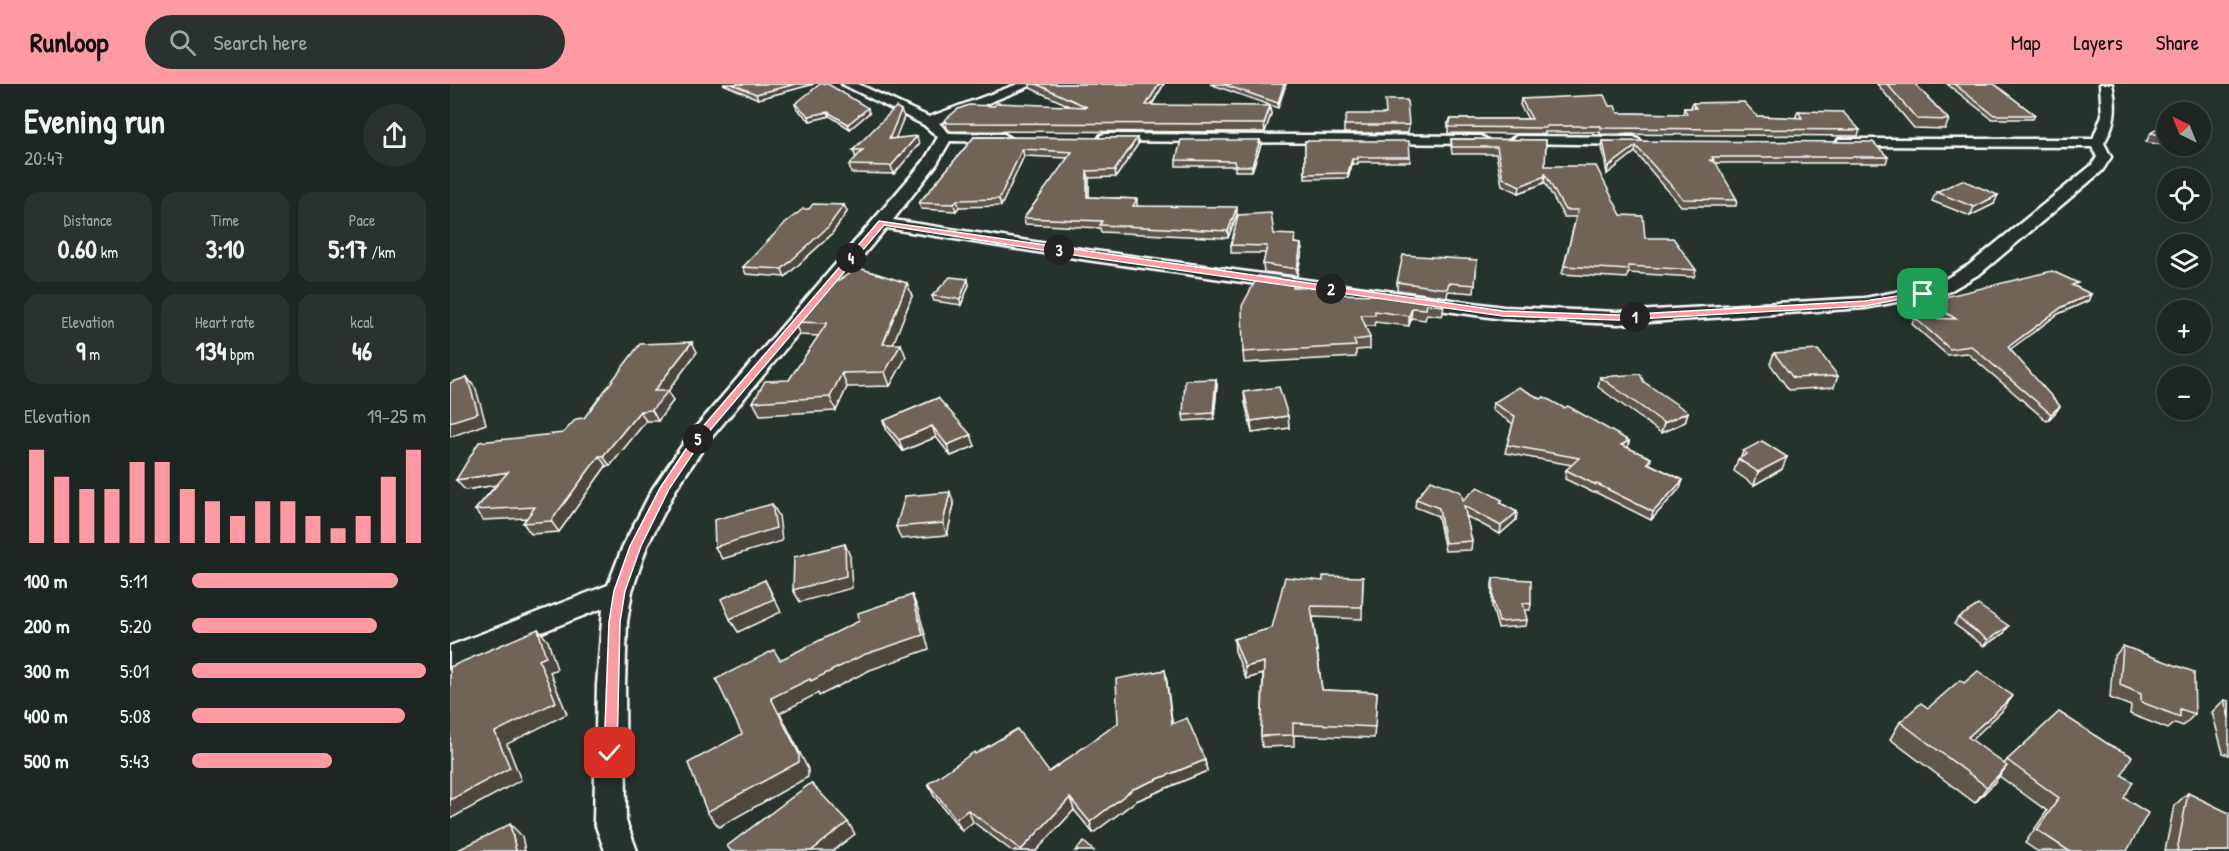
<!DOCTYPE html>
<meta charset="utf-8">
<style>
:root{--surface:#1c2622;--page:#29322f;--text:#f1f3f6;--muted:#a0a5a5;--line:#3a4340;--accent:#ff9aa2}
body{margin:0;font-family:"Patrick Hand",sans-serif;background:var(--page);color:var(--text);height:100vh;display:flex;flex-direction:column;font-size:22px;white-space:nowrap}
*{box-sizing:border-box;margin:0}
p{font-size:20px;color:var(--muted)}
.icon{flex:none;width:33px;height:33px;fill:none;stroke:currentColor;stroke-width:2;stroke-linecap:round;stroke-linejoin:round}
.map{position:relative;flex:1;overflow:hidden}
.panel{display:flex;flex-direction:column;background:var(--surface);width:450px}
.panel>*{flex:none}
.needle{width:39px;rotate:317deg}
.controls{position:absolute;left:1707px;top:18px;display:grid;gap:12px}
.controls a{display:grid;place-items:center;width:54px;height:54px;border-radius:50%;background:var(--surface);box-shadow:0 6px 24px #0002,0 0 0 2px var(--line);font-size:30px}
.pin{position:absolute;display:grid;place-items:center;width:51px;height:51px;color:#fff;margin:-26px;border-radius:12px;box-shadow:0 3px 9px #0006}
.km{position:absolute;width:30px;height:30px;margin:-15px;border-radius:50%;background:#222;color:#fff;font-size:16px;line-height:30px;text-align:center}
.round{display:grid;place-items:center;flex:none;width:63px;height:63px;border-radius:32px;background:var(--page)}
.headline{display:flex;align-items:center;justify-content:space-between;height:102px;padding:0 24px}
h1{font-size:33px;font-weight:700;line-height:45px}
.stats{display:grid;grid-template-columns:repeat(3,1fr);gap:9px;height:102px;padding:6px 24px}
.stats div{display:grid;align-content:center;border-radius:15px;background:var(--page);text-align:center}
.stats b{font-size:26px;font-weight:700}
.stats small{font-size:16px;font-weight:400}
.stats p{font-size:16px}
.chart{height:168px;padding:12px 24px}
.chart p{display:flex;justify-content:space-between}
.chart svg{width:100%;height:108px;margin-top:6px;stroke:var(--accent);stroke-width:6}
ul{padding:0 24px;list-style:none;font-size:20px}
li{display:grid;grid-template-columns:96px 72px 1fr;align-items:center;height:45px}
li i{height:15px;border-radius:8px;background:var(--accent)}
header{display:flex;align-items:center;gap:36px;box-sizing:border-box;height:84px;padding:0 30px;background:var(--accent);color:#111}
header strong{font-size:28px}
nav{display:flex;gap:33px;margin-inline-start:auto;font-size:21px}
.search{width:420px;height:54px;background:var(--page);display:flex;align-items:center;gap:15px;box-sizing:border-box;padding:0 21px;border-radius:33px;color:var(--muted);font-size:22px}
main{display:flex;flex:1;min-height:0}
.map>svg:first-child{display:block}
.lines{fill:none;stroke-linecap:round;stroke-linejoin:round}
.street-casing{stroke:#fff;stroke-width:5}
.street{fill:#26332d;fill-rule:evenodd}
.wall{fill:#5f564c;stroke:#fff;stroke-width:1.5}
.shaded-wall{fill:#4e463e;stroke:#fff;stroke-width:1.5}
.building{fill:#6f6458;stroke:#fff;stroke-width:1.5}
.route{fill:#ff9aa2;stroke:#fff;stroke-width:1.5}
</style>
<header>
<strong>Runloop</strong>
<div class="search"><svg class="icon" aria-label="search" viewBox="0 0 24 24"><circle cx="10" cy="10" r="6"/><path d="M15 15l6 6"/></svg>Search here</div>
<nav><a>Map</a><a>Layers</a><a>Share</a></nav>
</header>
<main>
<section class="panel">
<div class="headline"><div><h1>Evening run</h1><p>20:47</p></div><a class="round"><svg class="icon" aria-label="share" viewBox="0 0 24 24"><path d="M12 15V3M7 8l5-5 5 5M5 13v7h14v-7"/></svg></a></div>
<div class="stats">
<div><p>Distance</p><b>0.60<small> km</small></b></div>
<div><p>Time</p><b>3:10</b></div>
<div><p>Pace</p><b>5:17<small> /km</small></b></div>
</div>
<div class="stats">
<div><p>Elevation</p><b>9<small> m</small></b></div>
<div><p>Heart rate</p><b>134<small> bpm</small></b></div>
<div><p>kcal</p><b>46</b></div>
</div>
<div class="chart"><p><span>Elevation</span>19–25 m</p>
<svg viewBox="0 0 160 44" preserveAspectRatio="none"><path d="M5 44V6M15 44V17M25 44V22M35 44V22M45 44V11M55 44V11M65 44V22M75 44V27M85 44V33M95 44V27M105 44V27M115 44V33M125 44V38M135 44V33M145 44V17M155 44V6"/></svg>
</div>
<ul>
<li><b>100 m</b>5:11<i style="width:88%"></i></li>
<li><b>200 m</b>5:20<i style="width:79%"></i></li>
<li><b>300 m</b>5:01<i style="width:100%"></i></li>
<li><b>400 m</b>5:08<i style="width:91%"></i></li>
<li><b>500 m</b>5:43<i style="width:60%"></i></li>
</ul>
</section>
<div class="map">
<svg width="1779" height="767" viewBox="0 0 1779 767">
<rect width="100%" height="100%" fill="#26332d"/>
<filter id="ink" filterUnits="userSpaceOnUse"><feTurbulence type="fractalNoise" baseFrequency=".0167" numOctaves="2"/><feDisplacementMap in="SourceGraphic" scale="12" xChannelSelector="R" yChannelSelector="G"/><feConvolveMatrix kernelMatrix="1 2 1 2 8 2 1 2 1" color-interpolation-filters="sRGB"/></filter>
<g filter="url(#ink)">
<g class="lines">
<defs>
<g id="street">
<path d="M 392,0 L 408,0 L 479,33 L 568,0 L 585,0 L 489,39 L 499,49 L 554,50 L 561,54 L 554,58 L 500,57 L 486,81 L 443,136 L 637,166 L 1053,223 L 1168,228 L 1415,214 L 1487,200 L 1519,181 L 1642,81 L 1647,73 L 1642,63 L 1394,62 L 1387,58 L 1389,55 L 1643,55 L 1652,31 L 1650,0 L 1662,0 C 1667,22 1666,39 1654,59 L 1661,73 L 1652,87 L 1531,189 L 1498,208 L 1415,224 L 1168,240 L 1053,235 L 637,176 L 436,144 L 256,360 L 226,405 L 197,462 L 182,507 L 177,538 L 175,601 L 176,737 L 187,767 L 155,767 L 144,737 L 147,601 L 153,524 L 0,584 L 0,562 L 158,501 L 173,462 L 203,404 L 240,350 L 474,77 L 488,53 L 474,41 Z"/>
<polygon points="656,50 1031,52 1038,56 1031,60 651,57 649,54 651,51"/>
<polygon points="1067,52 1184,53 1191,57 1184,61 1062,59 1060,56"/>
</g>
</defs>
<use href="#street" class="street-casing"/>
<use href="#street" class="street"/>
</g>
<g class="wall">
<polygon points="273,0 364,0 308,15"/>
<polygon points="580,0 714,0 702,21 821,30 815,48 500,47 497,44 495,36 544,22 620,22 580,4"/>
<polygon points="760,0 836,0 828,24"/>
<polygon points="1427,0 1465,0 1499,36 1495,45 1464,44"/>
<polygon points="1497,0 1544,0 1585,31 1583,35 1542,35"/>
<polygon points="1071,15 1159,22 1168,29 1233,30 1234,24 1241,24 1242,19 1307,32 1347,34 1346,32 1348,27 1410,46 1408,52 1150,50 1150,48 1095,48 1095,50 998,49 998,39 999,39 1000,35 1078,35 1070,21"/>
<polygon points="345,20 419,29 400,45 380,32 360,37 347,25"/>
<polygon points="935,30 959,41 958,49 894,49 894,41"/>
<polygon points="454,33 445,54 469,60 444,90 401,89 399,81 406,74 403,66"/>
<polygon points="1718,36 1718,62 1730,62 1728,64 1696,58 1701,49"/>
<polygon points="524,53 687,54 688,60 666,93 639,94 639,113 687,115 687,122 787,130 778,154 651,148 650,144 575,140 574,134 618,74 574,72 551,122 509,123 506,127 471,125 469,119"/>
<polygon points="1001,55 1096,56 1095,82 1171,131 1195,154 1246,186 1244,193 1178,189 1177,194 1112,190 1126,133 1114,133 1094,97 1094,99 1069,109 1052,101 1046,70 1002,70 1001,62"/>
<polygon points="810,56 811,61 802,87 785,87 785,82 726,82 726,76"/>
<polygon points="855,57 960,73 960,78 908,78 908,80 902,80 898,94 855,95"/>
<polygon points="1153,57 1438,73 1436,79 1265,79 1287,116 1286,122 1231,122 1185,68 1157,90 1152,63"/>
<polygon points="1486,108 1544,120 1520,132 1482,117"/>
<polygon points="394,121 397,128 381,151 335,193 296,190 293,183 359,125"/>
<polygon points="824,150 845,159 851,160 852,167 847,192 814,188 813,180 816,169 781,169 781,161"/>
<polygon points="1027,176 1024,209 998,207 997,213 947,206 947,198"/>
<polygon points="457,199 462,212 443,260 456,273 440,302 397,303 386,327 310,331 303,318 339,296 369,252 350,251 344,238"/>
<polygon points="519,201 511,221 484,217 482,212"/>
<polygon points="844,203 876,203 876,210 994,218 993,229 992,232 977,230 975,236 961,234 959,242 925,238 924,242 915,242 920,254 920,265 906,266 906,273 794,279 793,268"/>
<polygon points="1626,203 1641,210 1638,217 1608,230 1560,265 1606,328 1597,337 1517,269 1497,271 1462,240 1465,234 1492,235 1475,224 1478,217"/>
<polygon points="247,268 218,307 223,317 208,337 196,337 160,382 156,382 109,448 81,450 73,439 76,434 33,436 25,426 46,401 15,406 113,349 134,334"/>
<polygon points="1324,269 1388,292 1384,303 1339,306 1320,280"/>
<polygon points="1150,293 1238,328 1235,338 1211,349 1148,303"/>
<polygon points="767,301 764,335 734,337 733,331"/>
<polygon points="794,308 838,332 839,344 802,349 795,319"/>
<polygon points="488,314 525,362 501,372 486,353 453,367 437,347 433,337"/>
<polygon points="1091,315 1114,324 1179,357 1178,364 1201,374 1200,380 1233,396 1230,404 1201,436 1145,408 1144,409 1115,395 1116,386 1122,381 1055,369 1057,361 1063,340 1042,326 1043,319"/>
<polygon points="1293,367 1332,385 1304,401 1284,387 1288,375 1291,373"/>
<polygon points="966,415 1052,416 1052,420 1067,428 1066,436 1050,450 1016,432 1022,457 1021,466 995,467 988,432 965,423"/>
<polygon points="504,420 497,451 451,455 446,443"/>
<polygon points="913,493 912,535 863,533 872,606 927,608 924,654 844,651 844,662 812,663 811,652 813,590 796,595 785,567 784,555 822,544 873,497"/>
<polygon points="1043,494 1081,520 1080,526 1074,526 1077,536 1076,542 1048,544 1042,523 1042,500"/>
<polygon points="1508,534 1554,549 1534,562 1504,540"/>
<polygon points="1673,562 1745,630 1733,642 1725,639 1718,645 1680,630 1681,622 1660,614 1663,574"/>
<polygon points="715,586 722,639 755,676 757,687 686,717 643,749 624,726 586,767 562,767 523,738 512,747 484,712 478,700 525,670 599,688 668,639"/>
<polygon points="1774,616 1779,617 1779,671 1773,669 1762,628"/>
<polygon points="1551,628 1521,656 1554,680 1557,676 1672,691 1677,767 1587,767 1575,759 1597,727 1549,692 1525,719 1440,655 1450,638"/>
<polygon points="1738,709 1779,767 1715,767 1724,722"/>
</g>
<g class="shaded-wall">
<polygon points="346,0 364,0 308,15 306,10"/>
<polygon points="709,0 714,0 697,28 696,21"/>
<polygon points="834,0 836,0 828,24 828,19"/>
<polygon points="820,22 821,30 815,48 814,40"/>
<polygon points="418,24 419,29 400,45 398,40"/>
<polygon points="451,26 454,33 442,63 439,55"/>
<polygon points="378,28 380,32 360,37 359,32"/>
<polygon points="467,52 469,60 444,90 441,82"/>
<polygon points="687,54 688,60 666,93 665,86"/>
<polygon points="810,56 811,61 802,87 802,82"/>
<polygon points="1186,62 1185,68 1157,90 1158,83"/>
<polygon points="572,65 574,72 551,122 549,115"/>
<polygon points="902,75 902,80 898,94 898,89"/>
<polygon points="637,87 639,94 639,120 637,113"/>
<polygon points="1095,92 1094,99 1069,109 1070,102"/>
<polygon points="1548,111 1544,120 1520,132 1524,123"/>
<polygon points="507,116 509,123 506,127 504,120"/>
<polygon points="394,121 397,128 381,151 335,193 332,185"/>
<polygon points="787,123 787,130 778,154 778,147"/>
<polygon points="851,160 852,167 847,192 847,185"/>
<polygon points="518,195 519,201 511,221 510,215"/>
<polygon points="457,199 462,212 438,273 433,260"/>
<polygon points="1641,210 1638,217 1608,230 1554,270 1558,263 1612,223"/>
<polygon points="962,224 961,234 959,242 959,232"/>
<polygon points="242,258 247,268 218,307 223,317 208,337 202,326 204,307"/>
<polygon points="451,260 456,273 440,302 435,288"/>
<polygon points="392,289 397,303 386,327 380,313"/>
<polygon points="17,293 26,305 36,340 0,353 0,338"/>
<polygon points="766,295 767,301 764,335 763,329"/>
<polygon points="1610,322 1606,328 1597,337 1601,330"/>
<polygon points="190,327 196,337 160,382 153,372"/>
<polygon points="1238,328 1235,338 1211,349 1214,339"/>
<polygon points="838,332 839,344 802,349 801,337"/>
<polygon points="482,342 486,353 453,367 449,356"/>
<polygon points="521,351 525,362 501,372 497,361"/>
<polygon points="1179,357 1177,365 1171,361"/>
<polygon points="149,372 156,382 109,448 101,437"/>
<polygon points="1337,373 1332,385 1304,401 1308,388"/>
<polygon points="58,388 65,398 15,406 6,396"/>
<polygon points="1233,396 1230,404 1201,436 1203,428"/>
<polygon points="500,408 504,420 497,451 493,439"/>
<polygon points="322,420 329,432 332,457 272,475 265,463"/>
<polygon points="1067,428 1066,436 1050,450 1051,442"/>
<polygon points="395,460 400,472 402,504 350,518 343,506"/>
<polygon points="315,496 331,528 288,548 280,535"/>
<polygon points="462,511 468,525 479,565 420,586 369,612 368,609 330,629 358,685 358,693 269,743 257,728 321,614"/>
<polygon points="1559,542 1554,549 1534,562 1538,556"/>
<polygon points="88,545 98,557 107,585 100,588 117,630 57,660 71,696 0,735 0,716 45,648"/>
<polygon points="814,578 815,589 796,595 795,583"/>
<polygon points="715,586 717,598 724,652 722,640"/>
<polygon points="1563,612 1551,628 1507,670 1518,653"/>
<polygon points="755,676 757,687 686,717 643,749 640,738 683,705"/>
<polygon points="1557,682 1545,698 1525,719 1537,703"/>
<polygon points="620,714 624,726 586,767 572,767 571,766"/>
<polygon points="518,726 523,738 512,747 506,735"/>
<polygon points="398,738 405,750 383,767 361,767"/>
<polygon points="60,740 72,752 75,767 66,767"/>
</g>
<g class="building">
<polygon points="282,0 346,0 306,10"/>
<polygon points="370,0 378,0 418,24 398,40 378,28 359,32 345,20"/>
<polygon points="586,0 709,0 696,21 820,22 814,40 498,39 495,36 508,25 519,21 544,22 547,19 637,23"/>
<polygon points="772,0 834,0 828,19"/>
<polygon points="1437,0 1465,0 1499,36 1467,35"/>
<polygon points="1504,0 1544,0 1585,31 1544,31"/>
<polygon points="1154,11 1159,22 1165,22 1168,29 1237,30 1234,24 1246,24 1242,19 1294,18 1307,32 1352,34 1348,27 1393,28 1410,46 1151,44 1151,42 1096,42 1096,44 999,43 998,39 1000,39 1000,35 1082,35 1071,15"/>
<polygon points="935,16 957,16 959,41 894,41 897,30 936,30"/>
<polygon points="1736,22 1736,28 1727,28"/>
<polygon points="446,23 451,26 439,55 467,52 441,82 399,81 413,66 403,66"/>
<polygon points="1718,36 1718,53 1701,49"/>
<polygon points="524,53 687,54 665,86 637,87 637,113 687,115 683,122 787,123 778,147 650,141 652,137 574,134 622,68 572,65 549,115 507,116 504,120 469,119"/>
<polygon points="1001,55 1096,56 1095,82 1146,82 1171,131 1193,132 1195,154 1223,154 1246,186 1178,182 1179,186 1114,182 1128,126 1115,126 1095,90 1095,92 1070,102 1053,94 1047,63 1002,63"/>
<polygon points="731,56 810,56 802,82 785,82 784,77 726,76"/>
<polygon points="855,57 959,57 960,73 908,73 908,75 902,75 898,89 855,90"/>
<polygon points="1153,57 1423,58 1438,73 1262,73 1264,76 1259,76 1266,79 1287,116 1233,115 1186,62 1158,83"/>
<polygon points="1512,96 1548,111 1524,123 1486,108"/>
<polygon points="363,120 394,121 378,143 332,185 293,183 336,138 353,125 359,125"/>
<polygon points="821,129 824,150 845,151 844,159 851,160 847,185 813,180 817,162 781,161 788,131"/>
<polygon points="953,171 1027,176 1025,201 999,199 997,205 947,198"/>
<polygon points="409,184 457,199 433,260 451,260 435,288 392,289 380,313 303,318 315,297 339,296 377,239 344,238 373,205"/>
<polygon points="1602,187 1628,199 1622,201 1641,210 1612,223 1558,263 1610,322 1601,330 1521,262 1500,265 1465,234 1506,235 1478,217"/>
<polygon points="808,192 844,197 843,203 876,203 875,210 941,211 994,218 993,222 977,220 976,225 962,224 959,232 925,227 925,231 911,231 920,254 904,256 906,262 793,268 792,222"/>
<polygon points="500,193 518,195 510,215 482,212"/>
<polygon points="242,258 204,307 218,307 202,326 190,327 153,372 149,372 101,437 73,439 85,423 25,426 58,388 6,396 29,358 113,349 126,335 134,334 190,260"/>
<polygon points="1368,266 1388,292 1343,294 1324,269"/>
<polygon points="1190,290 1194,298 1238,328 1214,339 1150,293"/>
<polygon points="17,293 28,329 0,338 0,299"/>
<polygon points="766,295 763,329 733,331 735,296"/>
<polygon points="829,303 838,332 801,337 794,308"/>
<polygon points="1069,303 1091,315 1094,313 1114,324 1118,322 1179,357 1171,361 1201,374 1197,379 1233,396 1203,428 1147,400 1146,401 1116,386 1129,374 1057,361 1065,332 1043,319"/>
<polygon points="488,314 521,351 497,361 482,342 449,356 433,337"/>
<polygon points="1312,357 1337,373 1308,388 1288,375 1297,370 1293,367"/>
<polygon points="981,396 1011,408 1013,416 1028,403 1052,416 1050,419 1067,428 1051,442 1014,422 1022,457 995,459 989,424 966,415"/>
<polygon points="500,408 493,439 446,443 455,412"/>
<polygon points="322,420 326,444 265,463 264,436"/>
<polygon points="395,460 396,492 343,506 344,473"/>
<polygon points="873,492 913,493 912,523 861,522 872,606 927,608 925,643 843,639 843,651 811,652 814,578 795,583 784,555 822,544 835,493 873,497"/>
<polygon points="1043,494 1081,496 1081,520 1073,519 1077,536 1049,538 1043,517"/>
<polygon points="315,496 324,515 280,535 271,515"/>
<polygon points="462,511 473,551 413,571 361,597 360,595 321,614 349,670 349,678 257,728 238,679 292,650 266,595 324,566 330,576 409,537 408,529"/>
<polygon points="1528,521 1559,542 1538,556 1508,534"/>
<polygon points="88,545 96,573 89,576 106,618 45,648 60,684 0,716 0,583"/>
<polygon points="1673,562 1744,588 1745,630 1730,625 1730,633 1691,618 1691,610 1670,601"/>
<polygon points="715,586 722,640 737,634 755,676 683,705 640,738 620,714 571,766 518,726 506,735 478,700 524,668 525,670 567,645 599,688 668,639 666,595"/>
<polygon points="1528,587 1563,612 1518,653 1557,682 1537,703 1450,638 1471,619 1478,624 1510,596 1514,599"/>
<polygon points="1774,616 1779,617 1779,634"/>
<polygon points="1609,628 1658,660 1682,672 1672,691 1683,698 1674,714 1698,729 1677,767 1619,767 1587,746 1609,714 1557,676"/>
<polygon points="361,699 398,738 361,767 281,767 277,762"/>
<polygon points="1738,709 1779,729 1779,767 1727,767"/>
<polygon points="60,740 66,767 6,767"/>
<polygon points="634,758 644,767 625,767"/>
</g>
</g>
<polygon class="route" points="429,137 1053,227 1168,231 1415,217 1473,208 1477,210 1415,222 1168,236 1053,232 637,173 434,141 251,357 219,405 191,462 175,507 170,538 167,669 160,674 156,673 154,669 159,538 164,507 180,462 210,404 244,353"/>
</svg>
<div class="controls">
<a><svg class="needle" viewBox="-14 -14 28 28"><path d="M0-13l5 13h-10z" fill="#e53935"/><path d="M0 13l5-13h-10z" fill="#a0a5a5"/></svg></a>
<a><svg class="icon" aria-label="locate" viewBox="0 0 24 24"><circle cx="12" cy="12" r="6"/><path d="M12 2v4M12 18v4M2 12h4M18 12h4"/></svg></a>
<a><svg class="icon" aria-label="layers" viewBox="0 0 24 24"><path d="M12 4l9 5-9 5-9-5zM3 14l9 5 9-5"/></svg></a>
<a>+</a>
<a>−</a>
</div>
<div class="pin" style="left:1473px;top:210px;background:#1e9e55"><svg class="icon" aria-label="arrive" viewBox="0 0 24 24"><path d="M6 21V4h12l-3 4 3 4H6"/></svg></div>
<div class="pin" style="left:160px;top:669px;background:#d93025"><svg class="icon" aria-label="check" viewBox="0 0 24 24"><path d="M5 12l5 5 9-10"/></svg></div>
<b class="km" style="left:1185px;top:233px">1</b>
<b class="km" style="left:881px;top:205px">2</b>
<b class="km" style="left:609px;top:166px">3</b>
<b class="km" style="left:401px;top:174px">4</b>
<b class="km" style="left:248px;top:355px">5</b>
</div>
</main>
